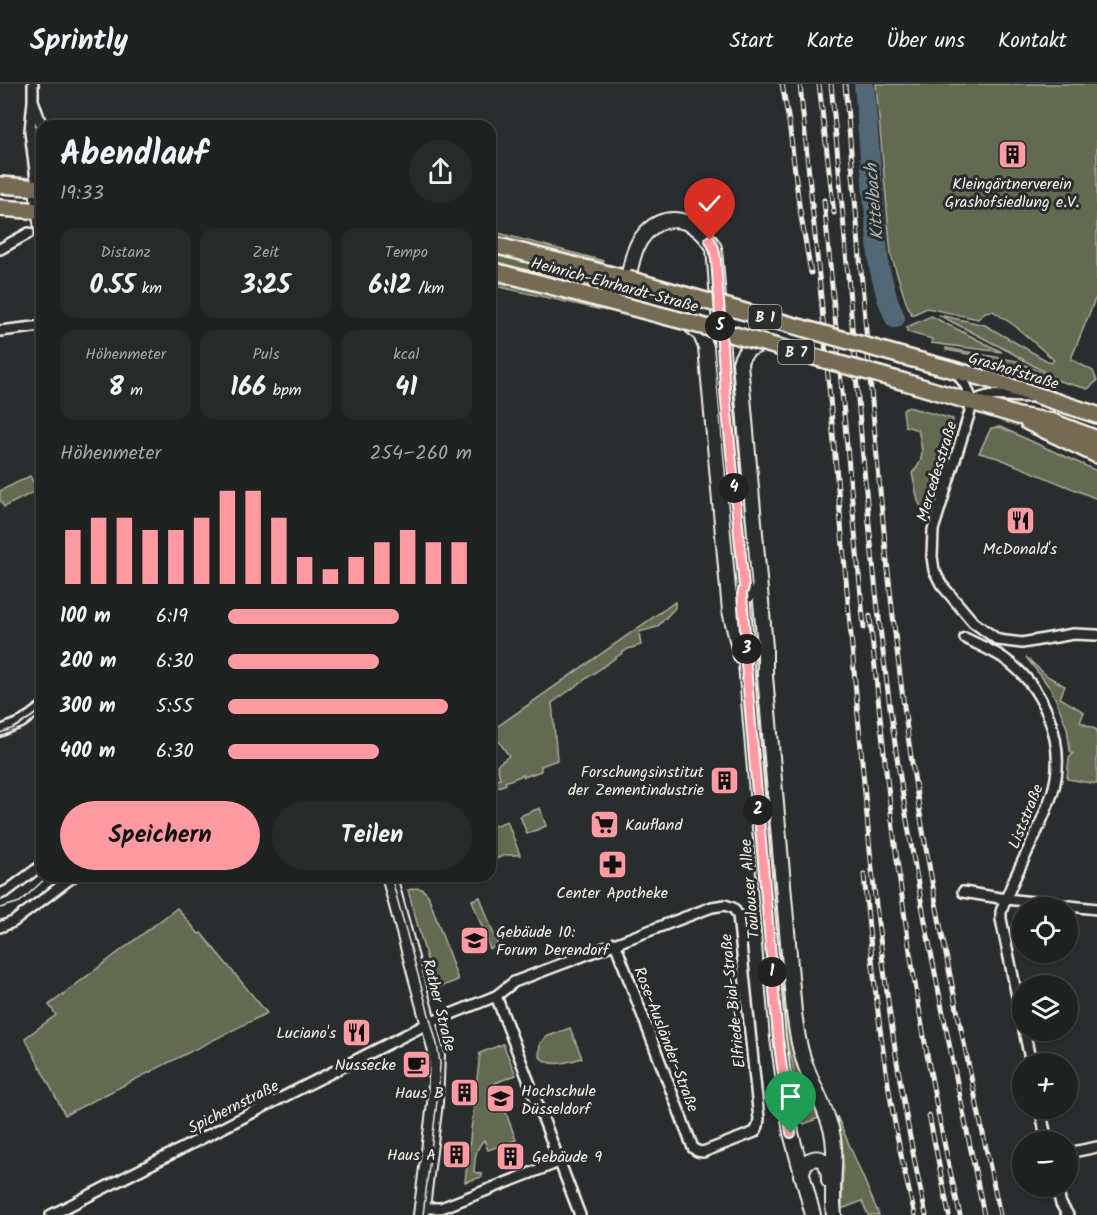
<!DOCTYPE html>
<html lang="de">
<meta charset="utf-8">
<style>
:root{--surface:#202222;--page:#282a2a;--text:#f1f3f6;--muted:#a2a4a5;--line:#3d3f40;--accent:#ff9aa2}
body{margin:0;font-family:Kalam,sans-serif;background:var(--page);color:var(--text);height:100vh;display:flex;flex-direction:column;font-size:22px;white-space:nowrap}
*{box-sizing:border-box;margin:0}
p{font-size:20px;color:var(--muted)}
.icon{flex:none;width:33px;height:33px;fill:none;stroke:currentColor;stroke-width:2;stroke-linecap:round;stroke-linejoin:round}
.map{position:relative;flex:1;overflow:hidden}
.side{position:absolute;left:36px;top:36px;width:460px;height:762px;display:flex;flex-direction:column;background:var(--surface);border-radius:18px;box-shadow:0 2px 4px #0004,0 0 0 2px var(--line)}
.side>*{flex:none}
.tools{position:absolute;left:1012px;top:813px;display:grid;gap:12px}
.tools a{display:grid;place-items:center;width:66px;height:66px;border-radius:50%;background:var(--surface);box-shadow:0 2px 4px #0004,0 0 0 2px var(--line);font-size:30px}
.pin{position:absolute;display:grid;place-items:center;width:51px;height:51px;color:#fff;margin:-62px -26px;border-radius:50% 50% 50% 0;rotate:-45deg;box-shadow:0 0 6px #0007}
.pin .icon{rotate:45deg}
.km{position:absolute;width:30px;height:30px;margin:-15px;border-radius:50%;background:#222;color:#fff;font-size:16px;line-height:30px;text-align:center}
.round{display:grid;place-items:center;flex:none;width:63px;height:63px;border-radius:32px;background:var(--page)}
.head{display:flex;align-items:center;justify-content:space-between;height:102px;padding:0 24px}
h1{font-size:33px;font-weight:800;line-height:45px}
.stats{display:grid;grid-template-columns:repeat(3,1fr);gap:9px;height:102px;padding:6px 24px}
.stats div{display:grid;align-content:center;border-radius:15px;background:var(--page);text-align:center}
.stats b{font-size:26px;font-weight:800}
.stats small{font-size:16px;font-weight:400}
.stats p{font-size:16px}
.chart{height:168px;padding:12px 24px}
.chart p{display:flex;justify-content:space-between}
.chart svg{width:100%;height:108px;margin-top:6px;stroke:var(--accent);stroke-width:6}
.primary-button{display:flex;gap:12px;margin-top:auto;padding:12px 24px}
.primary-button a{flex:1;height:69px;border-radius:36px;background:var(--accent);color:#111;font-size:24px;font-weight:800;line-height:69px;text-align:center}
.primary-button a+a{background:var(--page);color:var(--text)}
ul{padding:0 24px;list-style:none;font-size:20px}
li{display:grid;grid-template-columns:96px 72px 1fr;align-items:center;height:45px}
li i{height:15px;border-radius:8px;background:var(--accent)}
header{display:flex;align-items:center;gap:36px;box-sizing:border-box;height:84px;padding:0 30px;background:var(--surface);border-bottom:2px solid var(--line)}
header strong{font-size:28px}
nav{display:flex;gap:33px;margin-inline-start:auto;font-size:21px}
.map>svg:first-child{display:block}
.green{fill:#636b51;stroke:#acae9c;stroke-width:1.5}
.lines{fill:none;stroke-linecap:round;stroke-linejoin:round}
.river{stroke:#526877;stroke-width:20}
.street-casing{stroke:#f4f1e8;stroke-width:14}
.secondary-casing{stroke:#f4f1e8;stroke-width:18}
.primary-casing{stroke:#f4f1e8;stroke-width:20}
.street{stroke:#2a2d2e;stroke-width:9}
.secondary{stroke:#2a2d2e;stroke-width:14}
.primary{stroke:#746b52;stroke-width:15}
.tram{stroke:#f4f1e8;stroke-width:1.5}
.rail-casing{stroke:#f4f1e8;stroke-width:5}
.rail{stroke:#2a2d2e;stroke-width:3;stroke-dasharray:9;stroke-linecap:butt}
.primary-bridge-casing{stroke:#f4f1e8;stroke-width:20;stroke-linecap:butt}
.primary-bridge{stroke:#746b52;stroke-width:15}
.route-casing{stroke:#fff;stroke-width:12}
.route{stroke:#ff9aa2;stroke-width:8}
.labels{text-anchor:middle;stroke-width:6;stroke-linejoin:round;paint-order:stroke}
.shield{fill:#2a2d2e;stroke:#b7b6b0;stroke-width:1.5}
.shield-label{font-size:15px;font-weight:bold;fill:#f4f1e8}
.poi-label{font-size:16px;fill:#f4f1e8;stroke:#2a2d2e;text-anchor:end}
.street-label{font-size:16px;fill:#f4f1e8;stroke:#2a2d2e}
.water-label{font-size:18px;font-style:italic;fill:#abb3b5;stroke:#2a2d2e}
</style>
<header>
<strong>Sprintly</strong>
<nav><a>Start</a><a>Karte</a><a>Über uns</a><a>Kontakt</a></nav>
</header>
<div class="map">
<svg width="1097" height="1131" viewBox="0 0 1097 1131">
<rect width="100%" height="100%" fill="#2a2d2e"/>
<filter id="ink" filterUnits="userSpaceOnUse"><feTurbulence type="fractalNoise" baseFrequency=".0167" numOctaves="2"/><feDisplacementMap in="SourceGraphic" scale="12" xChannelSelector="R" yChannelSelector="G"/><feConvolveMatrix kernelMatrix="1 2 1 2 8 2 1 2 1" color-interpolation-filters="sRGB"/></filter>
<g filter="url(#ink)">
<g class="green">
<polygon points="876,0 1097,0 1097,215 1095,215 1071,275 1093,287 1097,297 1088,305 1059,297 1012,269 939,231 985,241 1051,279 1054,276 1015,242 993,227 985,228 978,235 927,224 912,231 906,218 891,171"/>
<polygon points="491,147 604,177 597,177 491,151"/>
<polygon points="491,170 622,203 622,210 491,177"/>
<polygon points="491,196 607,225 606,227 491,201"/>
<polygon points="931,232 1002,268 931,259 932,255 907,248 907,243"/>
<polygon points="946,264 1017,277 1049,293 973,271 946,266"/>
<path d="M 908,323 L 953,335 L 950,354 L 926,424 L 921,423 L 918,417 L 912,389 C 926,376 922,363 918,346 L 905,342 L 903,326 Z"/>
<polygon points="1000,343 1097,387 1097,415 998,374 979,369 991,344"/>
<polygon points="30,392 38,406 4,423 0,415 0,407"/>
<polygon points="675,518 675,524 657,543 639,548 641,561 628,565 552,619 557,676 541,682 541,687 524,693 523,691 505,698 506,700 491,706 491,697 500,694 497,681 509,672 495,652 491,656 491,647"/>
<polygon points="752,551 761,593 791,946 821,1033 804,1040 800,1036 792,977 785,957 748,564"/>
<polygon points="1026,573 1047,592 1065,602 1060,614 1084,628 1080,638 1097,646 1097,700 1067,695 1069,674 1073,670 1070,667 1067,644 1057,618 1050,604"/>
<polygon points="540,724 546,742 527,750 520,732"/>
<polygon points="507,737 520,771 505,771 491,777 491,743"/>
<polygon points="416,804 422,805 428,811 458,896 435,905 408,806"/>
<polygon points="480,813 498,862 490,865 472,816"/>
<polygon points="177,824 199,850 201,849 267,929 65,1031 25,954 56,931 49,921"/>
<path d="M 570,944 L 582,974 C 567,978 550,985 539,972 L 540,959 L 546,953 Z"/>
<path d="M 503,960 L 516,991 L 495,999 L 516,1056 L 488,1066 L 484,1056 C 475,1065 475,1076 474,1088 L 482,1090 L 482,1093 L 465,1098 L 480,969 Z"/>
<polygon points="837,1032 879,1131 868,1131 862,1117 842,1125 843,1079"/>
</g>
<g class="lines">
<polyline class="river" points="864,0 879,182 887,214 895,234"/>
<defs>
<g id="street">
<polyline points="33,0 33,17 30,47 37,104"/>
<polyline points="34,19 42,43"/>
<polyline points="0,165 29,149"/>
<polyline points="0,247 42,242"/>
<polyline points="955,286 966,302 973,318 933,446 932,473 934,486 941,500 973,538 998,556 1022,559 1073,550 1097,551"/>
<path d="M 973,318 C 993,305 1012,316 1034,312"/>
<path d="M 965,554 C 977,560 991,566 1002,573 C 1045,602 1068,661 1052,710 C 1042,740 1026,769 1013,798 C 1009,808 1004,818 1001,828 L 1001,835 L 1023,941"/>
<polyline points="0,647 22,638 42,623"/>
<polyline points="963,808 1006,815 1097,825"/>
<polyline points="0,810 7,807 42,781"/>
<polyline points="0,843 13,838 74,792"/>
<polyline points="496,912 580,1131"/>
<polyline points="1024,946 1031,980"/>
<polyline points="1040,1024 1047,1058"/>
<polyline points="1068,1069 1097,1063"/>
<polyline points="1056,1102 1061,1120 1068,1131"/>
<polyline points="422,1124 441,1124 559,1078"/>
<polyline points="51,1131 429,939 496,912 514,898 712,823 725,821 733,824 738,831 759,1035 758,1042 755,1048 703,1068 697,1067 693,1064 615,859"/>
</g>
<g id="secondary">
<polyline points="37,104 42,146"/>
<path d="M 628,195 C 631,182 633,166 641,155 C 663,123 698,135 714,164 L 726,317 L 744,503 L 748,511"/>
<polyline points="687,238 701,251 706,263 730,527 741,572"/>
<path d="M 764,259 C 752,263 743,266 740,279 L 765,563 L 765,592 L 794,928 C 796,944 798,959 803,974 C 811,999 825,1022 832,1048 C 838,1076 830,1103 834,1131"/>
<polyline points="744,503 742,510 747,572 746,581 778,954 791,1049 813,1131"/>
<polyline points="389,792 437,971 435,1019 421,1131"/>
<path d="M 801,1091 L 805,1079 C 823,1067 829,1081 829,1097"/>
</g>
<g id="primary">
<polyline points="0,101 42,104"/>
<polyline points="0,124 42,127"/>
<polyline points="490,160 628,195"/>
<polyline points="490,186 687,238"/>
<polyline points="902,272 987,295 1097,331"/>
<polyline points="905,298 1018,332 1053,338 1097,355"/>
<polyline points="1028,338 1097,371"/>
</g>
</defs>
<use href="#street" class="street-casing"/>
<use href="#secondary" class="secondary-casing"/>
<use href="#primary" class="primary-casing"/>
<use href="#street" class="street"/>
<use href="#secondary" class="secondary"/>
<use href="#primary" class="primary"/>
<g class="tram">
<polyline points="0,649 14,644 42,626"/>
<polyline points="391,792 437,960 440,979 439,1001 423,1131"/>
<polyline points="0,824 20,818 48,792"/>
</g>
<defs>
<g id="rail">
<polyline points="782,0 789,38 799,121 811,189"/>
<path d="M 800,0 L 820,202 L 870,767 C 883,889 899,1011 926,1131"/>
<polyline points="819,0 834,129"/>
<path d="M 831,0 C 851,200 861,401 887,600 C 909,779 949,955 984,1131"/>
<path d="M 845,0 C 865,217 878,436 908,652 C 931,813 967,972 1000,1131"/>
<polyline points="824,116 864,544"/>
<path d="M 870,532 C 889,734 914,934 960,1131"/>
<path d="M 864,790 C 874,905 886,1019 915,1131"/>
<polyline points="929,1031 949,1131"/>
</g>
</defs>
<use href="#rail" class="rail-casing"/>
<use href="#rail" class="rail"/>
<defs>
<g id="primary-bridge">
<polyline points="628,195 902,272"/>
<polyline points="687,238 905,298"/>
</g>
</defs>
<use href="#primary-bridge" class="primary-bridge-casing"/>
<use href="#primary-bridge" class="primary-bridge"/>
</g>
</g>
<g class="lines" filter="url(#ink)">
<defs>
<polyline id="route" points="710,156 714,164 716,175 726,317 744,503 742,510 747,572 746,581 778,954 791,1049"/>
</defs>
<use href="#route" class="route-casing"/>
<use href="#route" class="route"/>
</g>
<defs>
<symbol id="building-square" viewBox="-11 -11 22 22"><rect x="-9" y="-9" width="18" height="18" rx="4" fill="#ff9aa2" stroke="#2a2d2e"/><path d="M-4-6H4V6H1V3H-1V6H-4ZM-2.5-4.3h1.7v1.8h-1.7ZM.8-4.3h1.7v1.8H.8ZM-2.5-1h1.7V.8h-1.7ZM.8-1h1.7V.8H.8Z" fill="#111"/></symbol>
<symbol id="restaurant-square" viewBox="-11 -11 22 22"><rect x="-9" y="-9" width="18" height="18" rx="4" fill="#ff9aa2" stroke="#2a2d2e"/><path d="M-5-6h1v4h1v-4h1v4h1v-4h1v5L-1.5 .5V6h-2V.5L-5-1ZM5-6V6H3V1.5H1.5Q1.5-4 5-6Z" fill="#111"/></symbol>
<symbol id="supermarket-square" viewBox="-11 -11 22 22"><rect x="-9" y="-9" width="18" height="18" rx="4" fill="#ff9aa2" stroke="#2a2d2e"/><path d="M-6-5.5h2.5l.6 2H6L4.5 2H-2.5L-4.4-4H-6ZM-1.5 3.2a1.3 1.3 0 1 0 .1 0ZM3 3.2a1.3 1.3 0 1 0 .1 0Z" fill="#111"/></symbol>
<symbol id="pharmacy-square" viewBox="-11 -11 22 22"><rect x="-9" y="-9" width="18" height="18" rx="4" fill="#ff9aa2" stroke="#2a2d2e"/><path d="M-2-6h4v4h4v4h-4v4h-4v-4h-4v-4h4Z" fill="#111"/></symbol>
<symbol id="university-square" viewBox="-11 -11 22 22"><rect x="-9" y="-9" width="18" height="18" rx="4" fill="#ff9aa2" stroke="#2a2d2e"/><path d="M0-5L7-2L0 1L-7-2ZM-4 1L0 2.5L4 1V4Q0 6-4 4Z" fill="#111"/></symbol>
<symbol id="cafe-square" viewBox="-11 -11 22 22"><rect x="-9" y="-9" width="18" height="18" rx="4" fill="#ff9aa2" stroke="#2a2d2e"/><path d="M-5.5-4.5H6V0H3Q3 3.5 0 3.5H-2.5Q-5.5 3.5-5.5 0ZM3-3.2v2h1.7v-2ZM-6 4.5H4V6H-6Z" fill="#111"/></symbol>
</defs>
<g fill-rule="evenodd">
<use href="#building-square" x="996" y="54" width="33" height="33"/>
<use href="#restaurant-square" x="1004" y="420" width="33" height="33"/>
<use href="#building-square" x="708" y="680" width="33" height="33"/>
<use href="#supermarket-square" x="588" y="724" width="33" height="33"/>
<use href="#pharmacy-square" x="596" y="764" width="33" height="33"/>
<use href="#university-square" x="458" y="840" width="33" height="33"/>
<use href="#restaurant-square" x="340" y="932" width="33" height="33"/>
<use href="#cafe-square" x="400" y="964" width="33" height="33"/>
<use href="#building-square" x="448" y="992" width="33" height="33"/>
<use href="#university-square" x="484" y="998" width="33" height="33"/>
<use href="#building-square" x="440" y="1054" width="33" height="33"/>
<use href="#building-square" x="494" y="1056" width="33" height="33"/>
</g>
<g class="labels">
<g class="shield">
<rect x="748.5" y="221" width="33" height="24" rx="4.5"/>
<rect x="778" y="256" width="36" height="24" rx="4.5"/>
</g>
<g class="shield-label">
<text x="765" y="238">B 1</text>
<text x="796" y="273">B 7</text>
</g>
<g class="poi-label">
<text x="1012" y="105" text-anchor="middle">Kleingärtnerverein<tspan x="1012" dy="18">Grashofsiedlung e.V.</tspan></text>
<text x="1020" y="470" text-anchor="middle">McDonald's</text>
<text x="704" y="693">Forschungsinstitut<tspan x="704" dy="18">der Zementindustrie</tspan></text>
<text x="625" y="746" text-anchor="start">Kaufland</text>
<text x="612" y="814" text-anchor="middle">Center Apotheke</text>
<text x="496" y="853" text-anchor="start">Gebäude 10:<tspan x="496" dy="18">Forum Derendorf</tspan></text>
<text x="336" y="954">Luciano's</text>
<text x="396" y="986">Nussecke</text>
<text x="521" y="1012" text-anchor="start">Hochschule<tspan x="521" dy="18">Düsseldorf</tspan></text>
<text x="444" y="1014">Haus B</text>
<text x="436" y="1076">Haus A</text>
<text x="532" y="1078" text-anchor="start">Gebäude 9</text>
</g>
<g class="street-label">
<text transform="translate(615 200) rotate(15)" y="6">Heinrich-Ehrhardt-Straße</text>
<text transform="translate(1014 286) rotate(17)" y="6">Grashofstraße</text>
<text transform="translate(936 387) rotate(-73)" y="6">Mercedesstraße</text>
<text transform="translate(1025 732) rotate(-68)" y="6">Liststraße</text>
<text transform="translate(749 805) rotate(-95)" y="6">Toulouser Allee</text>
<text transform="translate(732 917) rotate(-96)" y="6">Elfriede-Bial-Straße</text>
<text transform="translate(440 921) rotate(76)" y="6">Rather Straße</text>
<text transform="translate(667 955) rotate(69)" y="6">Rose-Ausländer-Straße</text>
<text transform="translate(233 1022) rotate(-27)" y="6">Spichernstraße</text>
</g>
<g class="water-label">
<text transform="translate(874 118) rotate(-95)" y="6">Kittelbach</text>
</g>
</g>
</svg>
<div class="tools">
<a><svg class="icon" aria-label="locate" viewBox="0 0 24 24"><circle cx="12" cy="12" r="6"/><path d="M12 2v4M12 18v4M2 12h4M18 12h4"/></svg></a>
<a><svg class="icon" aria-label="layers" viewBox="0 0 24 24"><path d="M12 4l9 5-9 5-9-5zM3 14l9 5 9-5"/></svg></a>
<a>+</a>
<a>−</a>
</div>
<div class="pin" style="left:791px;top:1049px;background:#1e9e55"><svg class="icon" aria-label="arrive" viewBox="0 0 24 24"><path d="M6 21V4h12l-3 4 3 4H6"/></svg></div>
<div class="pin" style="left:710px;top:156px;background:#d93025"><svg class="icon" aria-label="check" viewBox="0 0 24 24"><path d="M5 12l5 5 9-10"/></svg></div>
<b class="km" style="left:772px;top:888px">1</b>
<b class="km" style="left:758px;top:726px">2</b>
<b class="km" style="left:747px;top:565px">3</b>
<b class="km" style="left:734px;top:404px">4</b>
<b class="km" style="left:720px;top:242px">5</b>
<section class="side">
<div class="head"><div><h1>Abendlauf</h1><p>19:33</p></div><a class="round"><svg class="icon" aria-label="share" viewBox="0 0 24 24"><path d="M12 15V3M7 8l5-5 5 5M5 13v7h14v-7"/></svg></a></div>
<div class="stats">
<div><p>Distanz</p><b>0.55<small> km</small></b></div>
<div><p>Zeit</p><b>3:25</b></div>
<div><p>Tempo</p><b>6:12<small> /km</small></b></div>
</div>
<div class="stats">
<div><p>Höhenmeter</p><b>8<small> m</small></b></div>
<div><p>Puls</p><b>166<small> bpm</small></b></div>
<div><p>kcal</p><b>41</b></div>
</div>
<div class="chart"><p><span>Höhenmeter</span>254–260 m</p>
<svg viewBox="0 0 160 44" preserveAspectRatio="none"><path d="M5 44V22M15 44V17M25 44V17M35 44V22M45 44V22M55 44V17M65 44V6M75 44V6M85 44V17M95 44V33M105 44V38M115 44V33M125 44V27M135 44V22M145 44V27M155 44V27"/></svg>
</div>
<ul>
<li><b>100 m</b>6:19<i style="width:70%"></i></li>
<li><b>200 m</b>6:30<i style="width:62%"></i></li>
<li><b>300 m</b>5:55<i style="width:90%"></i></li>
<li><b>400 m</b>6:30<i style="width:62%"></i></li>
</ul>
<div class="primary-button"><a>Speichern</a><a>Teilen</a></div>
</section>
</div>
